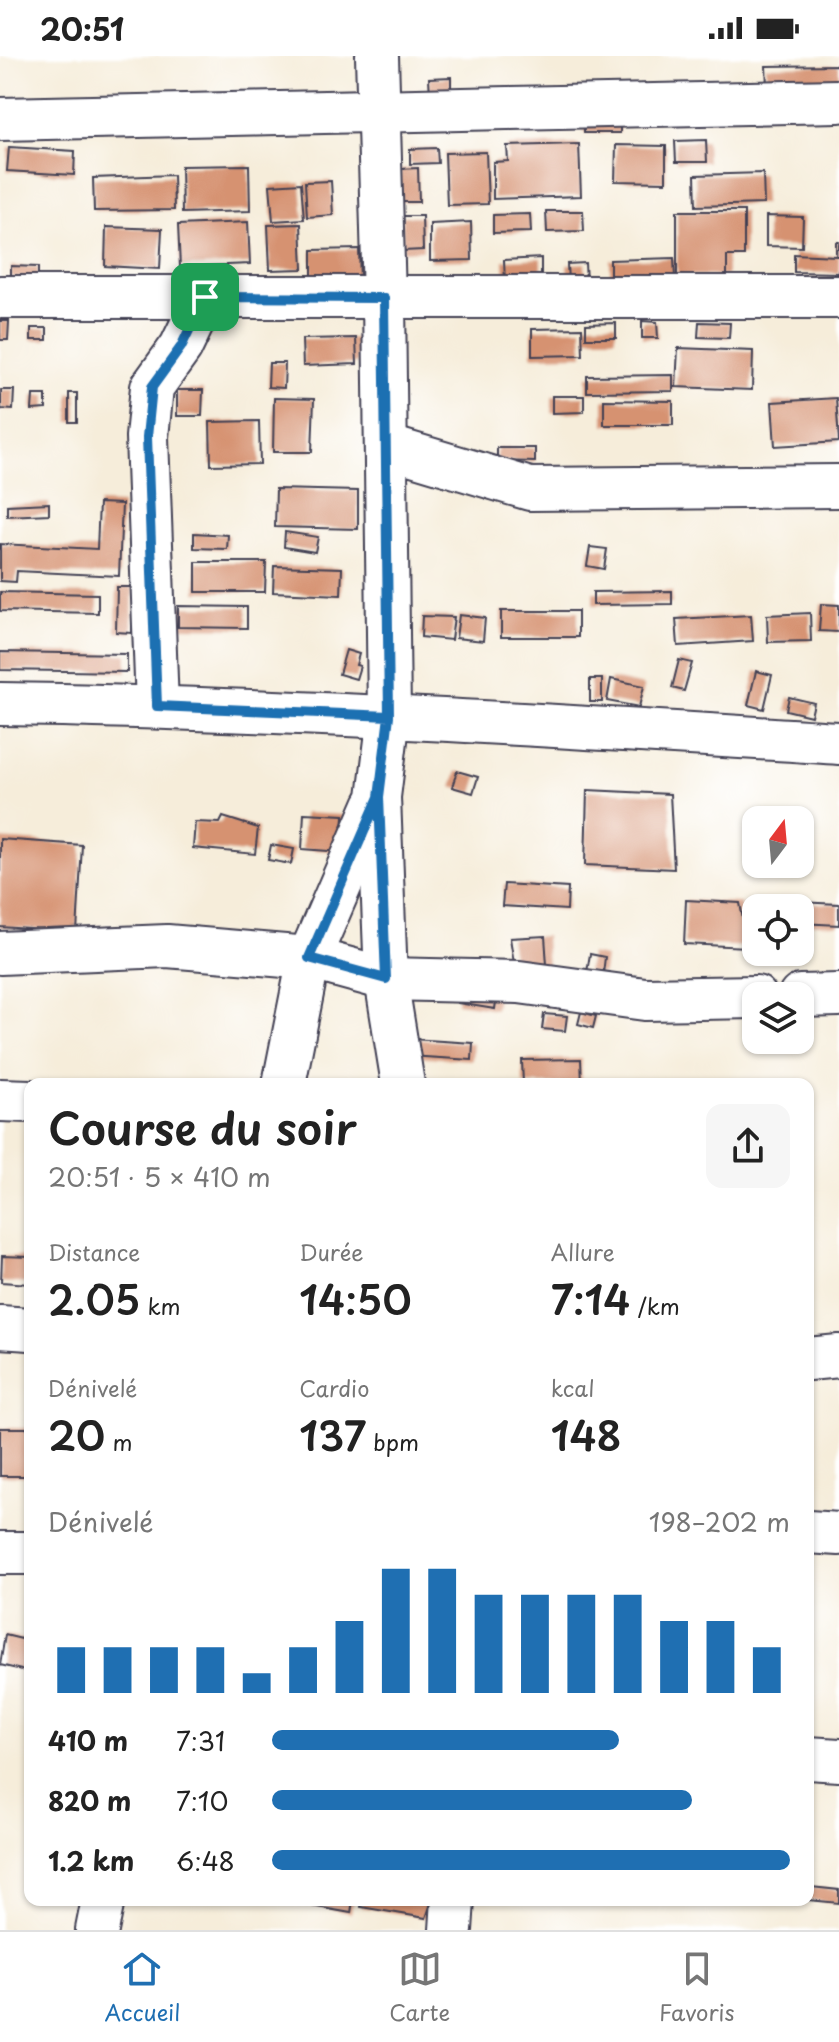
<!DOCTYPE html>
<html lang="fr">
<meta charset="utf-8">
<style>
:root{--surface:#fff;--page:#f6f6f6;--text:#222;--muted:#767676;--line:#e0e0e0;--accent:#1f6fb2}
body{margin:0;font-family:"Playpen Sans",sans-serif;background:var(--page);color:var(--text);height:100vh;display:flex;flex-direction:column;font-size:30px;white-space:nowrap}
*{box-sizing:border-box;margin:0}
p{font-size:26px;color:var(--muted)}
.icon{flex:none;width:44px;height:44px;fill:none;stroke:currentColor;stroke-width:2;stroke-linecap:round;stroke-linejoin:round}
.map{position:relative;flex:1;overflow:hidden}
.details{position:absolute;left:24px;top:1022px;width:790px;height:828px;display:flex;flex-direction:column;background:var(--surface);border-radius:16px;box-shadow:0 2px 6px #0004}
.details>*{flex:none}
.needle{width:52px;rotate:16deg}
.fabs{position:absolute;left:742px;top:750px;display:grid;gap:16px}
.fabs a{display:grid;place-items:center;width:72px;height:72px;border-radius:16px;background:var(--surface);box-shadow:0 2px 6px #0004;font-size:40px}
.pin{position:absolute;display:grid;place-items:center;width:68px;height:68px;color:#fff;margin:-34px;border-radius:16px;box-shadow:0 4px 12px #0006}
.round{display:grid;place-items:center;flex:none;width:84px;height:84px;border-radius:16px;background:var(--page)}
.head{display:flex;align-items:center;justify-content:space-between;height:136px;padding:0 24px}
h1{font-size:44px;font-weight:600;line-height:60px}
.figures{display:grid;grid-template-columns:repeat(3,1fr);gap:12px;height:136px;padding:8px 24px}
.figures div{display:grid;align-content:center}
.figures b{font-size:40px;font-weight:600}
.figures small{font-size:22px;font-weight:400}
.figures p{font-size:22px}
.chart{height:224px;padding:16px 24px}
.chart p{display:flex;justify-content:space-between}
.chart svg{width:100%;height:144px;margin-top:8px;stroke:var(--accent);stroke-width:6}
ul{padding:0 24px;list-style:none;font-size:26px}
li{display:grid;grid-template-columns:128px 96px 1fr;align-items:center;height:60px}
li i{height:20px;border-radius:10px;background:var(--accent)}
.status{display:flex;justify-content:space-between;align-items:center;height:56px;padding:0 40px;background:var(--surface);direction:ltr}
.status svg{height:22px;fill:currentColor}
.tab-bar{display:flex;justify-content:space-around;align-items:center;height:112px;border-top:2px solid var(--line);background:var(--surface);font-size:22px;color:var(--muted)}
.tab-bar a{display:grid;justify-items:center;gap:4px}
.tab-bar .selected{color:var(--accent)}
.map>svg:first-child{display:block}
.building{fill:#d69271}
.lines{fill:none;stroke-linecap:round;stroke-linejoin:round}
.minor-casing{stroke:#424053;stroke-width:46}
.minor{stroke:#fff;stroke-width:42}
.route-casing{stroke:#fff;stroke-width:16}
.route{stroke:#1f6fb2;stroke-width:10}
</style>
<div class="status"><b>20:51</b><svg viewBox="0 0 49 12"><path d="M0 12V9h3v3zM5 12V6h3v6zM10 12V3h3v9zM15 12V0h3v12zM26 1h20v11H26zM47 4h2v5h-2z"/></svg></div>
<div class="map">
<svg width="839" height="1874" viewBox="0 0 839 1874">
<rect width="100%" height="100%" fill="#fff"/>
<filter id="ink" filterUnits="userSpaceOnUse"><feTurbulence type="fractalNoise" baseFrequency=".0125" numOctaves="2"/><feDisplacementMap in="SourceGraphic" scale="16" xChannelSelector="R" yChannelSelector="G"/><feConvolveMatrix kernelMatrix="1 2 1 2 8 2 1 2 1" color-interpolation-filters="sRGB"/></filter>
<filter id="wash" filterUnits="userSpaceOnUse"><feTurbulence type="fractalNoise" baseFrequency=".006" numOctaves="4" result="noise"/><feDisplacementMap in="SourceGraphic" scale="32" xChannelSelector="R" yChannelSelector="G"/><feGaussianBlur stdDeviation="1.8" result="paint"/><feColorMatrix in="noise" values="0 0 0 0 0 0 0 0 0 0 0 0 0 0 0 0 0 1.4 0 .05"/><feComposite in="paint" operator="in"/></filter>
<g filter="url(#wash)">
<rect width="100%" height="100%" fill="#f6edda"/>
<g id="blocks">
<g class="building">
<polygon points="839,9 839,28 767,29 766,10"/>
<polygon points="451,21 451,38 430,39 429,22"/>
<rect x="584" y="61" width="36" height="16"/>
<polygon points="706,84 707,106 676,106 675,85"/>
<polygon points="579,88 581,140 493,143 493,106 508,105 507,90"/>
<polygon points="616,89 666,90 666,126 615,125"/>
<polygon points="9,91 75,95 74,119 7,115"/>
<polygon points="437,92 438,107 410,108 410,93"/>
<polygon points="486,96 488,148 447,149 445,97"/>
<polygon points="249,109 250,155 182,157 181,110"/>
<polygon points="418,112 419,146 401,146 400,113"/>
<polygon points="763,117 764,148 696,150 695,119"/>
<polygon points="173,119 174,154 94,155 93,122"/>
<polygon points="331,125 333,159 307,161 305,126"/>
<polygon points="301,127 304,163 273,165 270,129"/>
<polygon points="546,155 583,155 584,175 547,176"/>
<polygon points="677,155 744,155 744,200 727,200 727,220 677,219"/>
<polygon points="530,158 531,176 493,177 493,159"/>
<polygon points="402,160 422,160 423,194 403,195"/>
<polygon points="766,160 803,161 802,191 766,190"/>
<polygon points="248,166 250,208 180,211 178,169"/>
<polygon points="471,166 472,204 430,205 430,168"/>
<polygon points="301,168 303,213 270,214 268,169"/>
<polygon points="106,171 162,173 160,213 105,210"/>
<polygon points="836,186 839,186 839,217 794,216 794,198 836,200"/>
<polygon points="359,193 360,226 312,227 312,194"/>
<polygon points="541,202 541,225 505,226 504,204"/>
<polygon points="674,202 675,223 610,225 610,204"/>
<polygon points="585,207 586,225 568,225 567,208"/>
<polygon points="11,210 38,211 38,223 11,221"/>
<polygon points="0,265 9,265 8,284 0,284"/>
<polygon points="642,265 657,266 658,282 642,282"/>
<polygon points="699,266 730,267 729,282 698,281"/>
<polygon points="616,267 616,282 586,282 586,268"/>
<rect x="31" y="272" width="16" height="12"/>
<polygon points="582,272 583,299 532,300 532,273"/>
<polygon points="356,282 357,308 303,310 302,283"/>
<polygon points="678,292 753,295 752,334 676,331"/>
<polygon points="269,307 285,307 284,332 268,331"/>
<polygon points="673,319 673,335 587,336 587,320"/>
<polygon points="1,334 14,334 13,354 1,353"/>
<polygon points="177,334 203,334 202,360 177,360"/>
<rect x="69" y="337" width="8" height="29"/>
<polygon points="33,339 46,339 46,353 32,354"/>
<polygon points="552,340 584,340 584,356 552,357"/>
<polygon points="274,342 314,343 312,396 273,396"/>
<polygon points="836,342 839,386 775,390 772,346"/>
<polygon points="604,344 673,345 673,369 604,369"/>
<polygon points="259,365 260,408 211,409 210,366"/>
<polygon points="497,392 535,392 535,406 497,405"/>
<polygon points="276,433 358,435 358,473 275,471"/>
<polygon points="49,447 49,458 7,460 7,449"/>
<polygon points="99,447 122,448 119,520 17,515 16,526 0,525 0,488 97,493"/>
<polygon points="285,476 318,481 315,496 284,491"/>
<polygon points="194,477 228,479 227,493 194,492"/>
<polygon points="590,491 607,493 604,513 587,510"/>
<polygon points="196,506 266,506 265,536 196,536"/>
<polygon points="274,510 342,512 341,539 273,536"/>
<polygon points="117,531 133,531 132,577 116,576"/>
<polygon points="672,535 672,548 593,549 593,536"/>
<polygon points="0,536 98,538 98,557 0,555"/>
<polygon points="821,548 839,549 839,576 819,575"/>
<polygon points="178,550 247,551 247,572 178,571"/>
<rect x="501" y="555" width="77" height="26"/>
<polygon points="810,557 811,585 768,586 767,559"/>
<polygon points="459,559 485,562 483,585 456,582"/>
<polygon points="751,559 753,585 678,590 676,563"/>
<polygon points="422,560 454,561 451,584 421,581"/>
<polygon points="346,594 359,598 356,609 360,610 356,623 339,618"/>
<polygon points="0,596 127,598 127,616 0,614"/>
<polygon points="679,604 692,607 684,635 672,632"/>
<polygon points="756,615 772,619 764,653 748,649"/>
<rect x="590" y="623" width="12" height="23"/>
<polygon points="611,623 644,630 639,651 607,645"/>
<polygon points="789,641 814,647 811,660 786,654"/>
<polygon points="457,715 478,721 473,737 452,731"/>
<polygon points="587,734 670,738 674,813 585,809"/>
<polygon points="304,757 344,759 342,796 302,793"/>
<polygon points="223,761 258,772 255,798 193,792 195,766 220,767"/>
<polygon points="0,783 82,789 77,876 0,871"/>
<polygon points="271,789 294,793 291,808 268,804"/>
<polygon points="504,828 568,832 567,854 502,850"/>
<polygon points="686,844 740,847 748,891 684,888"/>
<polygon points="777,845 839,848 839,869 800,867 800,852 776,852"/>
<polygon points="545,880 547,909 514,907 510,882"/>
<polygon points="590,898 605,901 603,918 587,916"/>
<polygon points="460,927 498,932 495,953 457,947"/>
<polygon points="581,956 596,960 593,972 578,968"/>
<polygon points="544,958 567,960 565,975 542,973"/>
<polygon points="411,983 473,987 472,1004 409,1000"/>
<polygon points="581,1003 582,1028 523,1028 522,1004"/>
<polygon points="2,1200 30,1201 30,1228 1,1226"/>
<rect x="0" y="1372" width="30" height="48"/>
<polygon points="5,1579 30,1585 30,1616 0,1609"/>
<polygon points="811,1831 839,1834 839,1847 809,1844"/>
<polygon points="278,1844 353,1844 351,1857"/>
<polygon points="362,1844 432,1844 426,1862 361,1851"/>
</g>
</g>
</g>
<g filter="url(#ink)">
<use href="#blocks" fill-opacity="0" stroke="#424053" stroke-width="2"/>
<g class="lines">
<defs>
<g id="minor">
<polyline points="377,0 384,242 389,660 379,741 386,923 403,1028"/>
<polyline points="0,63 839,45"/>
<polyline points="0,241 839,241"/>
<polyline points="386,390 530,433 839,430"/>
<path d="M 0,648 C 280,652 559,670 839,687"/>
<polyline points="157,650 147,381 152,331 181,291 205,241"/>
<polyline points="0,897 167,890 309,902 386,923 519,926 645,943 756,941"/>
<polyline points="800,940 839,939"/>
<polyline points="284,1028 309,902 375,749"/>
<polyline points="0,1044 30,1045"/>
<polyline points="0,1271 30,1273"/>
<polyline points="808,1303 839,1300"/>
<polyline points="808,1476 839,1478"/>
<polyline points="0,1497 30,1497"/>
<polyline points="808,1702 839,1704"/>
<polyline points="97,1874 103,1844"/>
<polyline points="451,1874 453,1844"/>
</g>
</defs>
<use href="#minor" class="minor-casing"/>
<use href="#minor" class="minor"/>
</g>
</g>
<g class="lines" filter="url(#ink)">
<defs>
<polyline id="route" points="205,241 181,291 152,331 147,381 157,650 389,660 379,741 309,902 386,923 379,741 389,660 384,242 205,241"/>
</defs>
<use href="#route" class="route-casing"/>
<use href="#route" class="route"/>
</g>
</svg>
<div class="fabs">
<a><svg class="needle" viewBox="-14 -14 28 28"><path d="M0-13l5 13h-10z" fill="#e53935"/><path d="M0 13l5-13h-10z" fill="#767676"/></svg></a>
<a><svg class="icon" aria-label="locate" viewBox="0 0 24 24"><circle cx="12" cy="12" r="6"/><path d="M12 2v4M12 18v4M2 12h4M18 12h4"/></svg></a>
<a><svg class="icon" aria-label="layers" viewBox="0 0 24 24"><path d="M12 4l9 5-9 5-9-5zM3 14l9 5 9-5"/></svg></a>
</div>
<div class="pin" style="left:205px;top:241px;background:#1e9e55"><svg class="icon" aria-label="arrive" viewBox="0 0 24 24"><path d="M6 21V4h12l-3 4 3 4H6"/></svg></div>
<section class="details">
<div class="head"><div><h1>Course du soir</h1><p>20:51 · 5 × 410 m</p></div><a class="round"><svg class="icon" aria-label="share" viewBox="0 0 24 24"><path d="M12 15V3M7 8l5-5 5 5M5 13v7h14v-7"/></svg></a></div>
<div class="figures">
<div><p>Distance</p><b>2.05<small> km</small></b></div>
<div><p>Durée</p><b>14:50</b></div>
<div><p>Allure</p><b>7:14<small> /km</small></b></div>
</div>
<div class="figures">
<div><p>Dénivelé</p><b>20<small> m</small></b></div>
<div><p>Cardio</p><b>137<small> bpm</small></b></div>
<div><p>kcal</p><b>148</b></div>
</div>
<div class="chart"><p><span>Dénivelé</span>198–202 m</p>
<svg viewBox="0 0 160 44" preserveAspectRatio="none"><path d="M5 44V30M15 44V30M25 44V30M35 44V30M45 44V38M55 44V30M65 44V22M75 44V6M85 44V6M95 44V14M105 44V14M115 44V14M125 44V14M135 44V22M145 44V22M155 44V30"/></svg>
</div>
<ul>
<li><b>410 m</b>7:31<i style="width:67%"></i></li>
<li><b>820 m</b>7:10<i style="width:81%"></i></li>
<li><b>1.2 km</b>6:48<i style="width:100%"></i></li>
</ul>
</section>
</div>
<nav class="tab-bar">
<a class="selected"><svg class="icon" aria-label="home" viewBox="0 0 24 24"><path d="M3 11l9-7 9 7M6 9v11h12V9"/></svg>Accueil</a>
<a><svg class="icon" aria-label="map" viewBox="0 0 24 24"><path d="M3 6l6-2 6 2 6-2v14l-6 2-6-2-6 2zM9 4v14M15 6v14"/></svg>Carte</a>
<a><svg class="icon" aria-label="saved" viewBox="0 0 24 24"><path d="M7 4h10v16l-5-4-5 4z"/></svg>Favoris</a>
</nav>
